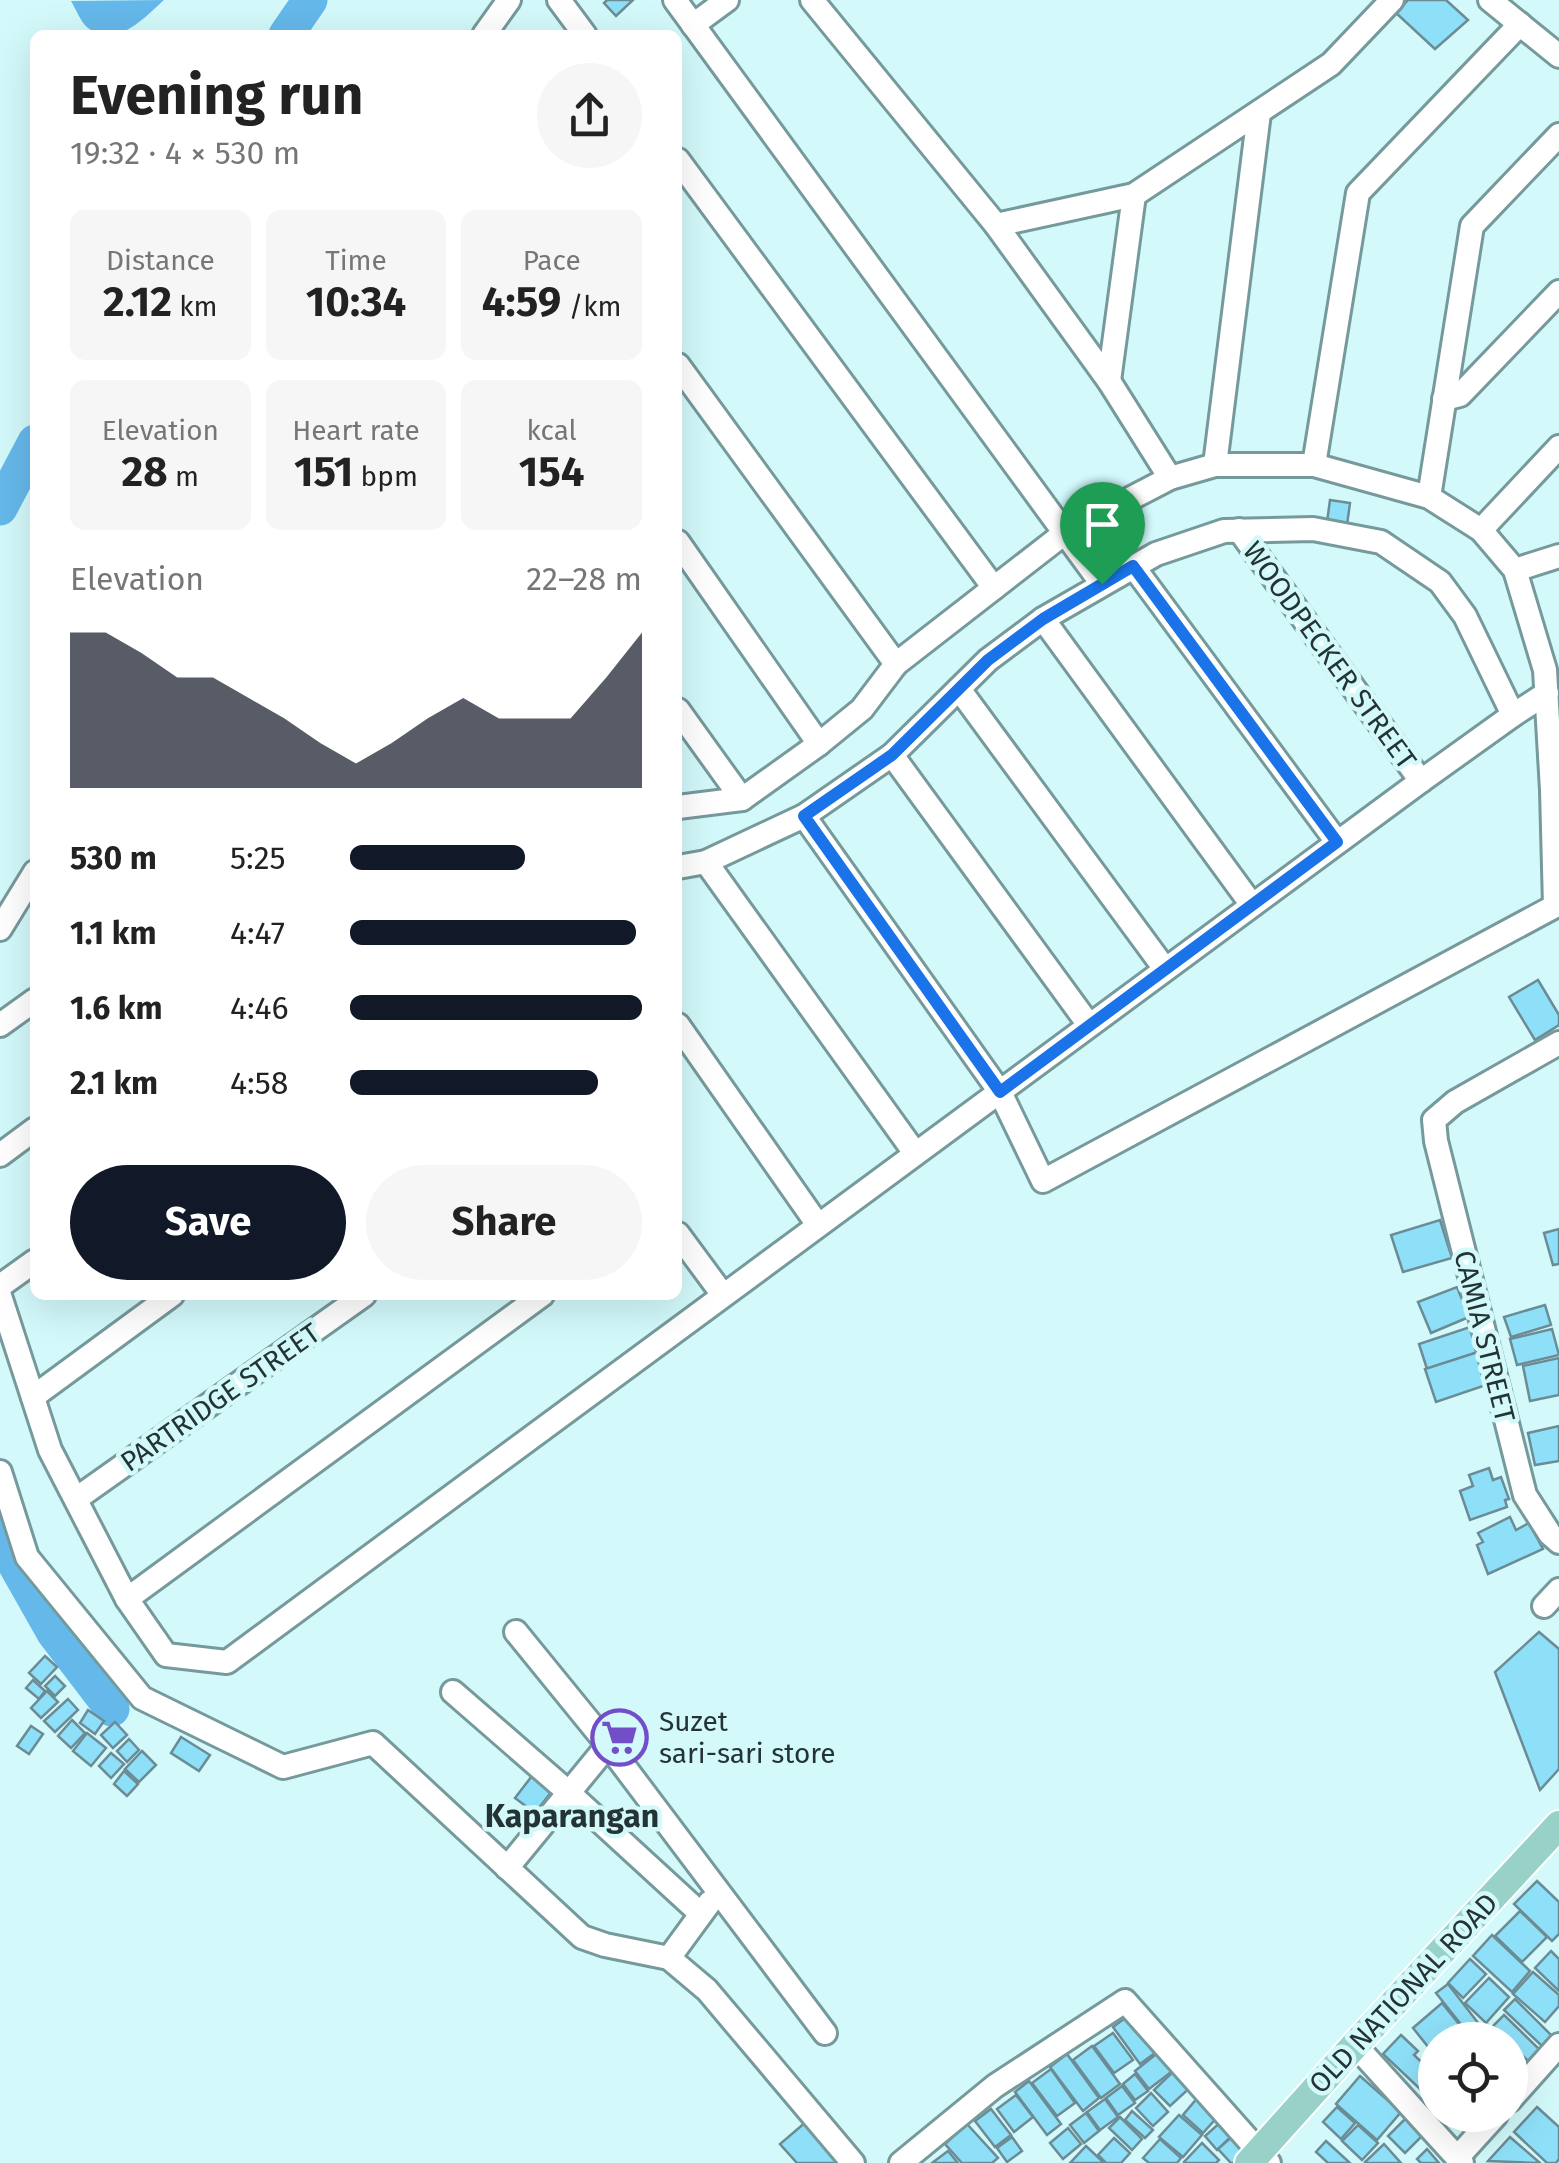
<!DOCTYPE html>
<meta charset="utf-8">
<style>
:root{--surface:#fff;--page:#f6f6f6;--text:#222;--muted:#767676;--accent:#111827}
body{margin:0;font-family:"Fira Sans",sans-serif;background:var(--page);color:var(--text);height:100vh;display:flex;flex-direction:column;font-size:38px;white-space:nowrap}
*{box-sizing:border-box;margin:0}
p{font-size:32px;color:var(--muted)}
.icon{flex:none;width:55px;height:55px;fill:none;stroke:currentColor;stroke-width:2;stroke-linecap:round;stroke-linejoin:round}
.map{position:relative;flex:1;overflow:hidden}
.details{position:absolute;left:30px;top:30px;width:652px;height:1270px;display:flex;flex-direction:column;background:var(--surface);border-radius:15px;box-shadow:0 10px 40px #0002}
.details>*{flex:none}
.buttons{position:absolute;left:1418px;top:2022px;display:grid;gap:20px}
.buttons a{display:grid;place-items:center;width:110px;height:110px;border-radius:50%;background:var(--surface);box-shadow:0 10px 40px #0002;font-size:50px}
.pin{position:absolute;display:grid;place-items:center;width:85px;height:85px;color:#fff;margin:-102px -42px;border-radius:50% 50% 50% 0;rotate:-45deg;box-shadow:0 0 10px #0007}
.pin .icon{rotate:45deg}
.round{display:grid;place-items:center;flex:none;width:105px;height:105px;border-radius:52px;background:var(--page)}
.headline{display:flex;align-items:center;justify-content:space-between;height:170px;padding:0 40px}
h1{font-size:55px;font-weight:700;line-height:75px}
.metrics{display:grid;grid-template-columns:repeat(3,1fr);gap:15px;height:170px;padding:10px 40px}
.metrics div{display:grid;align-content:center;border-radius:15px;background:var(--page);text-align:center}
.metrics b{font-size:42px;font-weight:700}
.metrics small{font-size:28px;font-weight:400}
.metrics p{font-size:28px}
.chart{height:280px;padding:20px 40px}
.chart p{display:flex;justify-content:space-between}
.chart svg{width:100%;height:180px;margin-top:10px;fill:var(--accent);opacity:.7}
.cta{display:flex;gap:20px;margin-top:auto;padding:20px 40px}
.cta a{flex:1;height:115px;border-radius:60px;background:var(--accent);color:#fff;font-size:40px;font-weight:700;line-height:115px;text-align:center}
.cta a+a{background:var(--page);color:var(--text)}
ul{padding:0 40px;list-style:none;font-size:32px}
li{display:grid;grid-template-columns:160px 120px 1fr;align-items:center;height:75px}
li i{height:25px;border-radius:12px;background:var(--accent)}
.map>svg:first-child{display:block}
.water{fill:#65b8ea}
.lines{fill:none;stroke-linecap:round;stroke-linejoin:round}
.river{stroke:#65b8ea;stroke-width:35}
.building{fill:#8ee0f8;stroke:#6b8b95;stroke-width:2.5}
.minor-casing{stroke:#76999b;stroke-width:28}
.major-casing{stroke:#fff;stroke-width:32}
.minor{stroke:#fff;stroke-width:22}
.major{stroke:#97d1c8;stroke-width:28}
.route-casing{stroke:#fff;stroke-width:20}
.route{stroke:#1a73e8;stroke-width:12}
.labels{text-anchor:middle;stroke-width:9;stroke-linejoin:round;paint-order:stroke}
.street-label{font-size:28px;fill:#243334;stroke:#d3f9fb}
.poi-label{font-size:28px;fill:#243334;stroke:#d3f9fb;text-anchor:start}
.quarter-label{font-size:32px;font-weight:bold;fill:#243334;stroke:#d3f9fb}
</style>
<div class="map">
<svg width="1559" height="2163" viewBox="0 0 1559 2163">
<rect width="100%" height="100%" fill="#d3f9fb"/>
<path class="water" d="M 164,0 C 145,17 116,50 88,28 C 81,23 76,9 71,1 Z"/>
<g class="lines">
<g class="river">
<polyline points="286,35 310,0"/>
<polyline points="0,508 35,442"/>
<polyline points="0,1532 10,1555 54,1633 112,1709"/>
</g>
</g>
<g class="building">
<polygon points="607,0 633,0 616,16 604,3"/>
<polygon points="1408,0 1446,0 1468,20 1435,49 1396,13"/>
<polygon points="1330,500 1350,503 1347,525 1327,522"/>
<polygon points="1538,980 1559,1015 1559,1025 1535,1040 1509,997"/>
<polygon points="1440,1220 1452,1258 1403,1272 1391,1235"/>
<polygon points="1559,1229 1559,1264 1553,1265 1544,1233"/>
<polygon points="1457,1287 1469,1317 1431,1333 1418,1302"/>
<polygon points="1545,1305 1551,1325 1511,1337 1504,1317"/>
<polygon points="1470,1327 1478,1352 1427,1369 1419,1344"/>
<polygon points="1552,1329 1559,1355 1517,1365 1510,1339"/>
<polygon points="1478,1352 1489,1384 1436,1402 1425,1369"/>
<polygon points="1559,1358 1559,1395 1530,1401 1523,1366"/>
<polygon points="1559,1426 1559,1461 1535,1465 1528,1433"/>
<polygon points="1489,1468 1493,1480 1501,1477 1509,1499 1505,1500 1507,1507 1470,1520 1460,1491 1473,1486 1469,1475"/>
<polygon points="1510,1517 1516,1530 1529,1523 1543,1549 1488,1574 1477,1545 1483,1542 1478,1533"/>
<polygon points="1539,1632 1559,1649 1559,1769 1540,1790 1495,1672"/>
<polygon points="45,1656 57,1667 41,1684 29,1673"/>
<polygon points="55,1676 65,1686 55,1696 45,1686"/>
<polygon points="33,1680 45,1691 39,1699 26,1688"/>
<polygon points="47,1691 58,1702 41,1718 31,1708"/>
<polygon points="68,1699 78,1710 55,1732 44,1721"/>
<polygon points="88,1710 104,1721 95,1734 80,1723"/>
<polygon points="72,1720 85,1733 71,1748 58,1736"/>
<polygon points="115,1722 127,1735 113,1748 101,1735"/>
<polygon points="31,1726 43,1734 29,1754 17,1746"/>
<polygon points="87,1733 106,1748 91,1766 73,1751"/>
<polygon points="181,1737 210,1755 199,1771 171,1753"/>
<polygon points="129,1739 139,1750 127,1762 117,1751"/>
<polygon points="142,1751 156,1765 139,1782 125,1769"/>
<polygon points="111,1753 124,1764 111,1778 99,1766"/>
<polygon points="124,1771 138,1784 127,1796 114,1784"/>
<polygon points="535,1772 555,1787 535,1813 515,1798"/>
<polygon points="1537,1881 1559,1902 1559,1934 1552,1941 1514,1904"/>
<polygon points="1520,1911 1547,1937 1522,1962 1495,1936"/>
<polygon points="1492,1935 1530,1971 1512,1992 1473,1956"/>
<polygon points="1551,1951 1559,1959 1559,1991 1535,1968"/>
<polygon points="1470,1959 1486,1974 1463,1998 1448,1983"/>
<polygon points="1533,1972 1559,1995 1559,2006 1545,2022 1513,1994"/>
<polygon points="1489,1978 1509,1997 1486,2023 1465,2003"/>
<polygon points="1448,1984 1482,2028 1471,2037 1436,1993"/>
<polygon points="1515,1999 1552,2036 1542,2046 1504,2010"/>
<polygon points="1442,2003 1459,2024 1438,2040 1435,2040 1429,2048 1413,2028"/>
<polygon points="1132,2013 1159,2050 1140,2064 1113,2027"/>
<polygon points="1504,2015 1540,2050 1529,2062 1510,2043 1510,2040 1507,2040 1493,2026"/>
<polygon points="1488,2025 1504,2040 1473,2040"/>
<polygon points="1113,2033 1133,2060 1114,2073 1094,2046"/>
<polygon points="1401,2035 1418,2051 1414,2055 1434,2074 1420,2089 1383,2054"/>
<polygon points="1092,2046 1120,2084 1101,2098 1073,2060"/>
<polygon points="1510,2046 1523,2058 1510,2072"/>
<polygon points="1160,2051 1175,2069 1149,2089 1135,2071"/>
<polygon points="1067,2054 1099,2098 1083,2111 1050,2067"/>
<polygon points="1178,2067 1194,2084 1170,2106 1154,2090"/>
<polygon points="1051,2069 1075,2103 1057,2116 1032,2083"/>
<polygon points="1135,2074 1148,2091 1135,2100 1123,2084"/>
<polygon points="1360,2076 1401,2112 1377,2140 1336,2104"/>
<polygon points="1029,2081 1061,2124 1047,2135 1015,2092"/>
<polygon points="1122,2086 1135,2103 1118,2115 1106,2098"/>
<polygon points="1151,2093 1168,2112 1153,2126 1136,2108"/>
<polygon points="1016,2095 1033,2117 1014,2132 997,2109"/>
<polygon points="1199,2096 1220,2114 1203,2133 1183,2115"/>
<polygon points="1105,2099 1118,2117 1100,2130 1087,2112"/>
<polygon points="1337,2107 1355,2123 1341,2139 1323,2122"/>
<polygon points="1537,2107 1559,2127 1559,2159 1556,2163 1547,2163 1514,2132"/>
<polygon points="991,2109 1011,2135 995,2147 975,2121"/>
<polygon points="1132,2111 1153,2130 1145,2138 1125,2120"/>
<polygon points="1086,2113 1099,2131 1084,2143 1070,2125"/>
<polygon points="1179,2115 1202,2135 1183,2157 1159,2137"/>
<polygon points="1120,2117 1142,2139 1132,2150 1109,2128"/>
<polygon points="1407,2117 1424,2134 1405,2153 1388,2136"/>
<polygon points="1223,2120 1235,2133 1217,2150 1205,2136"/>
<polygon points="807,2121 844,2163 797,2163 780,2144"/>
<polygon points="967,2124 998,2158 992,2163 962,2163 945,2144"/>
<polygon points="1358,2125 1378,2143 1362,2160 1342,2141"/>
<polygon points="1068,2128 1081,2144 1063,2159 1050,2143"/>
<polygon points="1235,2134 1252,2151 1240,2163 1231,2163 1218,2149"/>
<polygon points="1012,2137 1022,2151 1007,2162 997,2148"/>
<polygon points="1510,2137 1540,2163 1488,2161"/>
<polygon points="1114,2138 1130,2153 1121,2163 1106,2163 1098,2155"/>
<polygon points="1160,2139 1181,2158 1177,2163 1149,2163 1143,2158"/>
<polygon points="1326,2141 1350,2163 1328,2163 1316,2152"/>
<polygon points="1202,2143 1219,2160 1216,2163 1185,2163 1184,2162"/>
<polygon points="1384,2144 1401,2163 1366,2163 1365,2162"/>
<polygon points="1086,2146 1104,2163 1070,2163"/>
<polygon points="1427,2149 1439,2163 1421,2163 1417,2159"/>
<polygon points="948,2151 958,2163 932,2163"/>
</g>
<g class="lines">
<defs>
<g id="minor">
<polyline points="559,0 585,35"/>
<polyline points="675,0 1102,584"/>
<polyline points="812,0 996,225 1109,381 1170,478"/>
<polyline points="1490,0 1559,56"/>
<polyline points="693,25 727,0"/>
<polyline points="484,35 509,0"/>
<polyline points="678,160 994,588"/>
<polyline points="996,225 1134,195 1331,64 1392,0"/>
<polyline points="678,365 896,664"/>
<polyline points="1109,381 1134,195"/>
<polyline points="1444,399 1460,395 1559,292"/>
<polyline points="1215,465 1259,113"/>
<polyline points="1314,465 1358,193 1520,24"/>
<polyline points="1429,497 1472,226 1559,135"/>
<polyline points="1239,530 1421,781"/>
<polyline points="1481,530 1559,447"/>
<polyline points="678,542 819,744"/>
<polyline points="1133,566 1337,842"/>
<polyline points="1515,570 1559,556"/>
<polyline points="1043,619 1252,905"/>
<polyline points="959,689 1165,969"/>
<polyline points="678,710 742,799"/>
<polyline points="892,755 1089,1025"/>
<polyline points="678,807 742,799 819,744 862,709 896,664 1066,532 1170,478 1215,465 1314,465 1429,497 1481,530 1515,570 1545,670 1552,790 1555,906"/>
<polyline points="804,816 1000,1092 1043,1181 1559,904"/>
<polyline points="706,862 915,1153"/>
<polyline points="678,867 706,862 804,816 892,755 988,660 1043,619 1156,554 1224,531 1313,529 1381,542 1440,582 1465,616 1513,715"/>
<polyline points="0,929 35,872"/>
<polyline points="0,1025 35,1000"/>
<polyline points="678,1025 818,1225"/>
<polyline points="1559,1043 1455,1102 1434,1120 1436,1141 1525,1495 1550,1534 1559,1542"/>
<polyline points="0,1155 35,1129"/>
<polyline points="678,1234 723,1295"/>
<polyline points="0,1286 35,1261"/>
<polyline points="0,1296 50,1450 127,1599 166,1655 227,1662 1421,781 1513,715 1547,693"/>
<polyline points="33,1397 172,1295"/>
<polyline points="0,1472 27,1557 142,1698 283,1767 373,1743 582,1937 605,1945 669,1958 707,1990 853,2163"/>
<polyline points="76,1499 364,1295"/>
<polyline points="127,1599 542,1295"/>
<polyline points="1544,1606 1559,1590"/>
<polyline points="516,1632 608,1745 825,2033"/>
<polyline points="453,1692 568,1792 701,1914"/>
<polyline points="507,1868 608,1745"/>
<polyline points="669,1958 710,1902"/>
<polyline points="1355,2045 1462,2163"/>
<polyline points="1510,2100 1559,2045"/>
<polyline points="1457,2158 1496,2115"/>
<polyline points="901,2163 995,2086 1125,2001 1269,2163"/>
</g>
<polyline id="major" points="1249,2163 1355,2045 1559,1825"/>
</defs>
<use href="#minor" class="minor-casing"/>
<use href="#major" class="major-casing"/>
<use href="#minor" class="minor"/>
<use href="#major" class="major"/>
</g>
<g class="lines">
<defs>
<polygon id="route" points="1133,566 1337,842 1000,1092 804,816 892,755 988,660 1043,619"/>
</defs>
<use href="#route" class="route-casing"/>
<use href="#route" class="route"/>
</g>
<defs>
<symbol id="supermarket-ring" viewBox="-11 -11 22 22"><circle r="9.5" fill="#d3f9fb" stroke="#724ec8" stroke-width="1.5"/><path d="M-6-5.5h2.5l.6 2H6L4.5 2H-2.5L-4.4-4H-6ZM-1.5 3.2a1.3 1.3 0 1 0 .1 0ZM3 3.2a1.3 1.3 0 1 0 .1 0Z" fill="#724ec8"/></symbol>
</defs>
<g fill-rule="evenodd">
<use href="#supermarket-ring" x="588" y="1706" width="63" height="63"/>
</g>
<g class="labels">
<g class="street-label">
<text transform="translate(1330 655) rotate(54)" y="10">WOODPECKER STREET</text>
<text transform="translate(1485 1336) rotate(76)" y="10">CAMIA STREET</text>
<text transform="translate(220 1397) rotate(-35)" y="10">PARTRIDGE STREET</text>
<text transform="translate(1403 1993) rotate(-47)" y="10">OLD NATIONAL ROAD</text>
</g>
<g class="poi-label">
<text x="659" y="1731">Suzet<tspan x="659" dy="32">sari-sari store</tspan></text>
</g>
<g class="quarter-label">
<text x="572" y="1827">Kaparangan</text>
</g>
</g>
</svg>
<div class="buttons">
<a><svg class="icon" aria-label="locate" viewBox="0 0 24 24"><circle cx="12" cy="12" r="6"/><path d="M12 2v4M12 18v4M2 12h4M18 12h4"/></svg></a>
</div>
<div class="pin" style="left:1102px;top:584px;background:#1e9e55"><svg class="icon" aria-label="arrive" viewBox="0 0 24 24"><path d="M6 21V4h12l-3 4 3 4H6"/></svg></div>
<section class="details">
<div class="headline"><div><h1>Evening run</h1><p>19:32 · 4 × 530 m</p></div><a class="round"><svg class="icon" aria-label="share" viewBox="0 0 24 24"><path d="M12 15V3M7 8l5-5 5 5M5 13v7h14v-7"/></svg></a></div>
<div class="metrics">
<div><p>Distance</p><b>2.12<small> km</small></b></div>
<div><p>Time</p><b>10:34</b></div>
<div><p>Pace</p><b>4:59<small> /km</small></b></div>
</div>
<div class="metrics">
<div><p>Elevation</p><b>28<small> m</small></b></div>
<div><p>Heart rate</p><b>151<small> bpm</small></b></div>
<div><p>kcal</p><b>154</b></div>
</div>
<div class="chart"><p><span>Elevation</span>22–28 m</p>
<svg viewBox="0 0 160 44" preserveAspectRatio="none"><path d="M0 44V6L10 6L20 11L30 17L40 17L50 22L60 27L70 33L80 38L90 33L100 27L110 22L120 27L130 27L140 27L150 17L160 6V44z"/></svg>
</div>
<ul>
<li><b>530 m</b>5:25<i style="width:60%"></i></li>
<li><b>1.1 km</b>4:47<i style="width:98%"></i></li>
<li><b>1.6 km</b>4:46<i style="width:100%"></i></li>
<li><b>2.1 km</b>4:58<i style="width:85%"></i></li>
</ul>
<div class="cta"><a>Save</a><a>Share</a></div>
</section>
</div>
